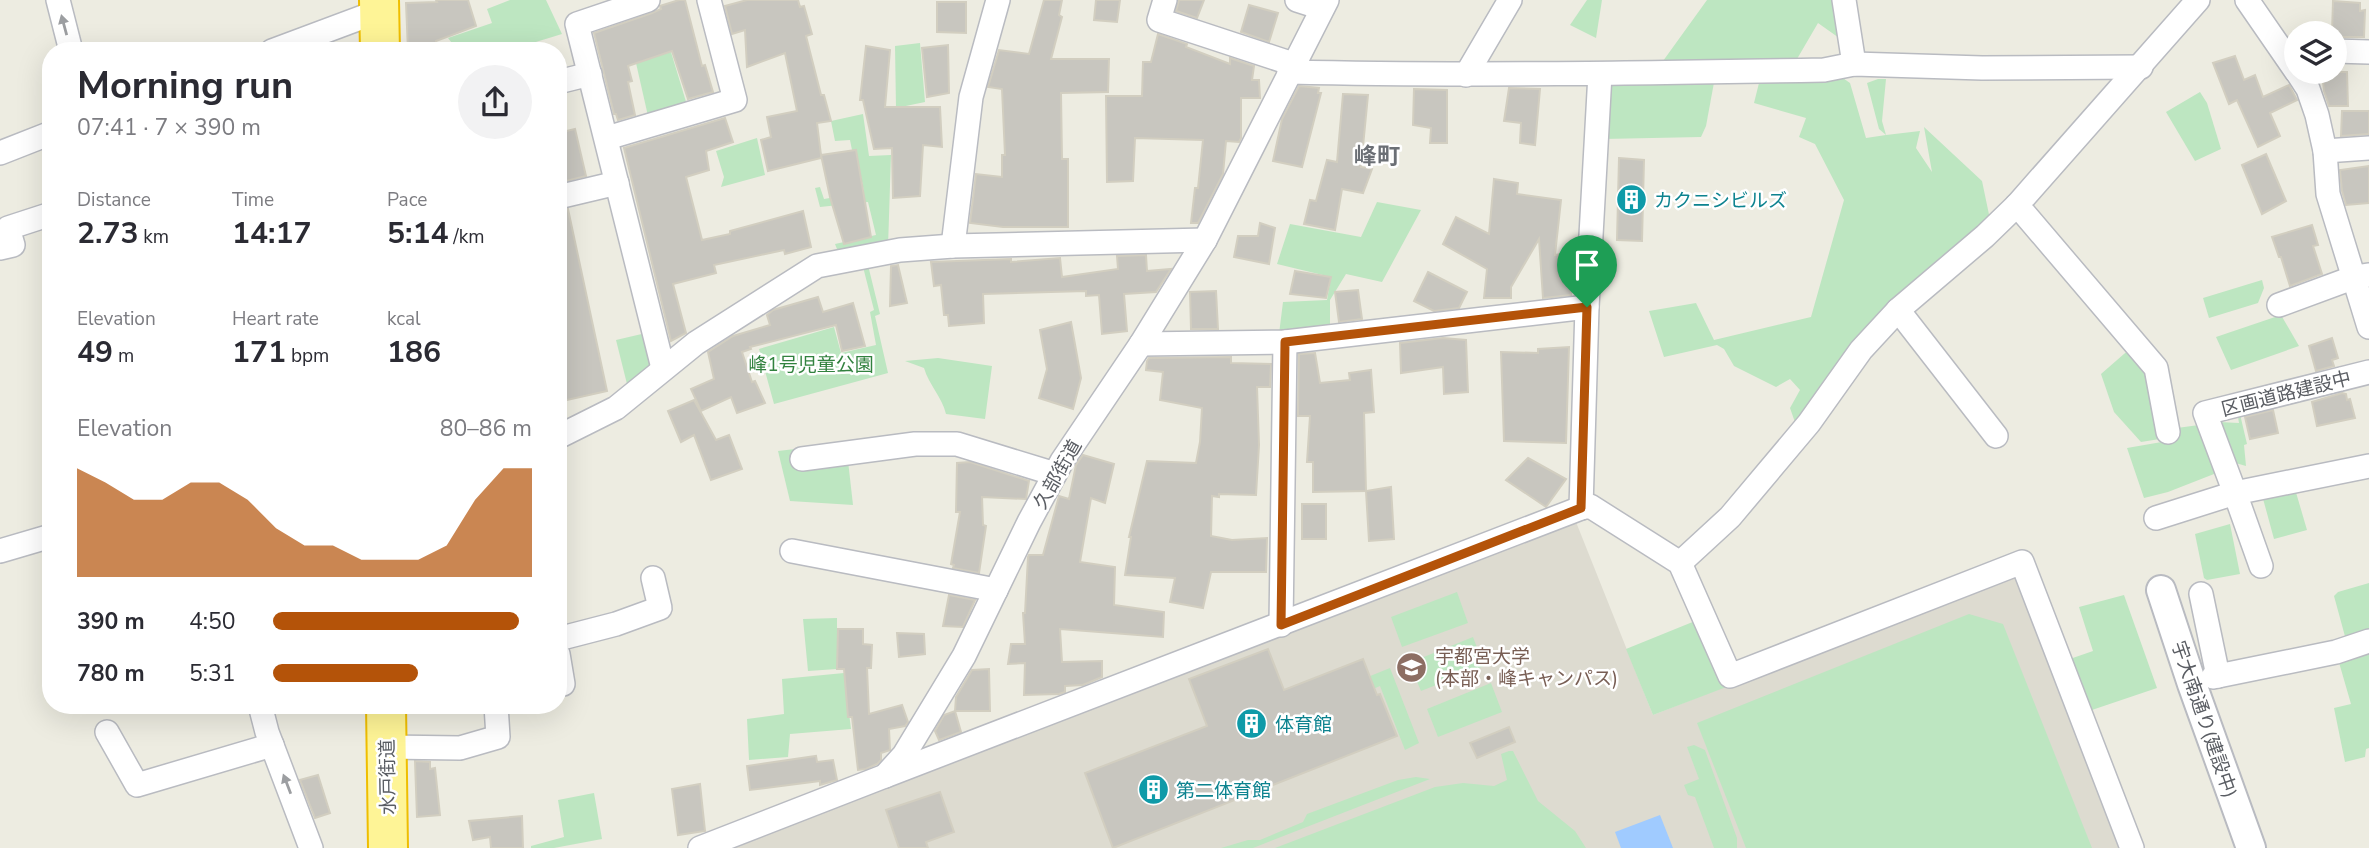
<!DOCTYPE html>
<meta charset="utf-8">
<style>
:root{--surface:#fff;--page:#f2f2f3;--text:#2b2b33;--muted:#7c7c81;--accent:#b45309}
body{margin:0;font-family:"Nunito Sans","Noto Sans JP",sans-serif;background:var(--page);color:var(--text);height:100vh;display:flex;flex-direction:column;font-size:26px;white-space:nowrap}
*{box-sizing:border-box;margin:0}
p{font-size:23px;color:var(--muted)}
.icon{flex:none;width:38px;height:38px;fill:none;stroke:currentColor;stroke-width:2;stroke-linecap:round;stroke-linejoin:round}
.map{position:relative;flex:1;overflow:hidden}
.sheet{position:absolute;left:42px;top:42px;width:525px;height:672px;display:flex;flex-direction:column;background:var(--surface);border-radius:28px;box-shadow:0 7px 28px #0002}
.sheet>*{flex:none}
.controls{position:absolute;left:2284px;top:21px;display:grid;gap:14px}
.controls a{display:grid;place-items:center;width:63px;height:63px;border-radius:50%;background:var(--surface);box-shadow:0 7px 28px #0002;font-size:35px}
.pin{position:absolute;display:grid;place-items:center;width:60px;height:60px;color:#fff;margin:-72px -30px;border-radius:50% 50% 50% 0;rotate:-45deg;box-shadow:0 0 7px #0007}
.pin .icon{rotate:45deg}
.round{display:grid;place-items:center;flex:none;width:74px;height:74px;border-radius:37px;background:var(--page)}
.overview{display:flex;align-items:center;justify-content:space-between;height:119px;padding:0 35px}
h1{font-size:38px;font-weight:700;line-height:52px}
.figures{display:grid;grid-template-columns:repeat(3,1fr);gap:10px;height:119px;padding:7px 35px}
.figures div{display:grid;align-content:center}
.figures b{font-size:30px;font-weight:700}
.figures small{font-size:19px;font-weight:400}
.figures p{font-size:19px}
.chart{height:196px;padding:14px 35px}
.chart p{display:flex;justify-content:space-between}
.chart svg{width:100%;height:126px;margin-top:7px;fill:var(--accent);opacity:.7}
ul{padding:0 35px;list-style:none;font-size:23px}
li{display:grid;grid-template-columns:112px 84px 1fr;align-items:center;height:52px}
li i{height:18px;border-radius:9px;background:var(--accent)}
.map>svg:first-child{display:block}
.education{fill:#dddbd0}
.green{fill:#bde6c1}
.water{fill:#a0cbff}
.building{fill:#c8c6bf;stroke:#d2cec0;stroke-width:2}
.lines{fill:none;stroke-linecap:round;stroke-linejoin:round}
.minor-casing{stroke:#b9bbc1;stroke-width:26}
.tertiary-casing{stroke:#b9bbc1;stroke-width:32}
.trunk-casing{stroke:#efbe00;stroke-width:42}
.minor{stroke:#fff;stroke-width:23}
.tertiary{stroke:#fff;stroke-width:28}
.trunk{stroke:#fef496;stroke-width:38}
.oneway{fill:#9c9ea1}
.route-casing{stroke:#fff;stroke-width:14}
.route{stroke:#b45309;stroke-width:9}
.labels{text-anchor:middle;stroke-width:5;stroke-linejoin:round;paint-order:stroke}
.culture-label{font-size:19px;fill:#0d838f;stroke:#fff;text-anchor:start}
.park-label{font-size:19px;fill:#32823f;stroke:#fff}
.street-label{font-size:19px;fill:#5a5d63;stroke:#fff}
.education-label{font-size:19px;fill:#785e54;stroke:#fff;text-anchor:start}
.quarter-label{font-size:23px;font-weight:bold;fill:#6b6f75;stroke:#fff}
</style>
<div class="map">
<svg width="2369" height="848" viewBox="0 0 2369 848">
<rect width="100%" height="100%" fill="#edece1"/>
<polygon class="education" points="1574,517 1653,715 2019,571 2125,848 728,848"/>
<g class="green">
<polygon points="510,0 546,0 562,34 506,51 458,51 448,38 492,23 487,9"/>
<polygon points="1587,0 1602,0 1596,38 1570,25"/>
<polygon points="1707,0 1835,0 1842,40 1818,23 1797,59 1663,61"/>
<polygon points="920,43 925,102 896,108 895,46"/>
<polygon points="671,52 687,105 648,116 636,63"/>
<polygon points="1761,75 1840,76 1850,83 1866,138 1886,135 1879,129 1867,83 1878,79 1886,79 1882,121 1886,135 1920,131 1916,148 1932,172 1924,127 1982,181 1991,224 1797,428 1790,408 1800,390 1790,379 1776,387 1734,366 1724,349 1717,345 1664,357 1649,311 1696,303 1714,340 1811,317 1844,200 1815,144 1799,137 1806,118 1754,103"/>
<polygon points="1715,77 1706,126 1701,137 1603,139 1606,87 1613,80"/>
<polygon points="2200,92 2207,103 2221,149 2195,161 2166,112"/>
<polygon points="863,114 869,156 891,155 888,247 839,254 835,244 876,235 868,202 820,207 815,188 820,187 824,199 864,192 856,150 852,150 850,140 835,141 831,121"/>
<polygon points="757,138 765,175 721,187 724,177 716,151"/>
<polygon points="1377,202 1421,210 1382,282 1346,274 1330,300 1330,329 1279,334 1283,302 1327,300 1331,277 1277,264 1290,224 1361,237"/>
<polygon points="866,257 880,314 875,316 888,373 774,404 759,349 834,327 841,353 876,345 870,312 874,310 861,259"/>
<polygon points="2262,280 2264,288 2258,303 2209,318 2203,298"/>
<polygon points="2281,315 2299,346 2231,370 2216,337"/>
<polygon points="646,333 653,364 628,388 616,340"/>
<polygon points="2132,347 2154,374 2166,438 2141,442 2114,412 2101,374"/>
<path d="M 938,358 L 992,366 L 985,419 L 946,414 C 942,397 929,385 924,368 L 905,361 Z"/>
<polygon points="2239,410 2247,444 2244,445 2246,466 2232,462 2219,422 2239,423 2237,411"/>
<polygon points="2199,425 2217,464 2214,474 2168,492 2144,498 2127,448 2179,439 2177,428"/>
<polygon points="846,443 853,505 790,501 778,451"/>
<polygon points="2295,489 2307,530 2274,539 2262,495"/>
<polygon points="2230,524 2240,574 2207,580 2204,578 2195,534"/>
<polygon points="2369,583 2369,634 2346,640 2334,596 2338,592"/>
<polygon points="1457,592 1468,623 1402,647 1391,617"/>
<polygon points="2124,595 2157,688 2086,712 2067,660 2093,651 2079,607"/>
<polygon points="1969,614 2003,624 2092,848 1746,848 1697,723"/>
<polygon points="837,618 837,669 808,671 803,619"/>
<polygon points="1700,619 1729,686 1653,715 1626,649"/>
<polygon points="1473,637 1484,666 1421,691 1409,663"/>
<polygon points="2369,650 2369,748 2366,749 2365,757 2345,762 2334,708 2351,704 2338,659"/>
<polygon points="1390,668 1419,743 1405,750 1380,686 1301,720 1296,706"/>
<polygon points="844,673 851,729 790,734 788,757 749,760 747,719 784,714 782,679"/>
<polygon points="1491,683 1502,712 1438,737 1427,709"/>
<polygon points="1694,745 1705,750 1737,838 1737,848 1714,848 1695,797 1688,795 1684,785 1699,779 1687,747"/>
<polygon points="1509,751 1513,751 1538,801 1575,831 1586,848 1275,848 1435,787 1463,783 1494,786 1507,780 1501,754"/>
<polygon points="1416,777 1430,779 1253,848 1221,848 1248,840 1260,840 1303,822 1307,814 1398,780"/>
<polygon points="594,793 602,839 554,848 531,848 531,846 564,837 558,800"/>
</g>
<polygon class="water" points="1660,815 1673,848 1621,848 1615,832"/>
<g class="building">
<polygon points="436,0 468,0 476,26 436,41 436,51 408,51 406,3 437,2"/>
<polygon points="679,0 685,0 702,66 705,65 713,92 688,99 672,51 628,66 632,81 628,82 635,115 618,120 616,114 614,114 594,33 652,13 661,9 660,6"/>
<polygon points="747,0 798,0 800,7 804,6 812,34 806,36 821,95 824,95 831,121 817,123 821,155 856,150 871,237 844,244 830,197 821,155 821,158 768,171 761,140 771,137 767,117 797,111 785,53 747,67 745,30 732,34 725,6"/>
<polygon points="1044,0 1062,0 1059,15 1062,17 1051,59 1109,59 1108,92 1061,93 1062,159 1068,159 1068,227 1003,227 970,223 976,174 1002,177 1002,155 1005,155 1002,89 988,87 999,50 1029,54"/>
<polygon points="1096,0 1120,0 1117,22 1094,20"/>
<polygon points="1179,0 1204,0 1197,18 1176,11"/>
<polygon points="2333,1 2360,3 2360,11 2365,10 2364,37 2334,37 2334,33 2332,33"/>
<polygon points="937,2 966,2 966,33 937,32"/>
<polygon points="1249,5 1278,13 1269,42 1241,32"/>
<polygon points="1158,34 1187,44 1186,47 1230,64 1230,58 1254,66 1252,80 1259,80 1260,98 1241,98 1241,138 1239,142 1226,141 1223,174 1198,223 1191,223 1195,188 1198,188 1203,140 1135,138 1133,181 1107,182 1106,96 1142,96 1143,62 1151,62"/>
<polygon points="948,45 949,93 927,97 922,48"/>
<polygon points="866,46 890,50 885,107 940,107 942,147 923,145 920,196 893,198 892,148 874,149 863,100 860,100"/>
<polygon points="2235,56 2244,80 2255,75 2263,97 2289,85 2297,100 2270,113 2280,136 2258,147 2237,100 2229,104 2213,63"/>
<polygon points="2322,72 2347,72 2348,106 2329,106 2324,91"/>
<polygon points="1299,86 1319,88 1318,93 1321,93 1302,167 1273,161 1282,119"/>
<polygon points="1509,88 1540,89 1535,145 1520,143 1521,123 1504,121"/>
<polygon points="1414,89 1447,90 1447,143 1430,143 1431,128 1413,125"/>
<polygon points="1343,94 1368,95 1361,167 1372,169 1363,193 1342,189 1335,230 1304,224 1310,200 1316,201 1327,160 1337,162"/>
<polygon points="2342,111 2369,111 2369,134 2341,136"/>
<polygon points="725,118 733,142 706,151 709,170 686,177 702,240 730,234 730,231 803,211 811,247 785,254 784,250 714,265 716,273 673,284 686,333 671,341 624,148"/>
<polygon points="575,129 586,176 562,182 558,160 558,133"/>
<polygon points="2266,154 2286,201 2262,214 2242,165"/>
<polygon points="1619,158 1644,160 1642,241 1617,240"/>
<polygon points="2369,166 2369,203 2346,205 2342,191 2340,170"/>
<polygon points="1494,179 1518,183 1517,194 1561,200 1555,255 1574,252 1571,295 1543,298 1539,239 1511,287 1511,298 1484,298 1487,269 1443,244 1456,217 1489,234"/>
<polygon points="568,209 607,391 558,402 558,211"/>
<polygon points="1260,223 1275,228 1269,264 1234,257 1238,236 1258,236"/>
<polygon points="2312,225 2318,245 2313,246 2322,274 2290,286 2281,257 2279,257 2272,237"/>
<polygon points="1146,255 1147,271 1171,269 1156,292 1124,294 1127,331 1102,334 1099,295 1086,296 1086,291 983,294 984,323 949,326 948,315 944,315 941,285 934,286 931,262 1011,259 1011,262 1060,258 1062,277 1118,269 1117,256"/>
<polygon points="898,265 907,303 890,306 891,266"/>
<polygon points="1295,271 1331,277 1326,298 1290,294"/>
<polygon points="1428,272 1467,292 1459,308 1434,311 1414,301"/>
<polygon points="1358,290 1362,319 1339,322 1335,292"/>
<polygon points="1216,291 1218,329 1191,329 1190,292"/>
<polygon points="818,297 823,312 853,303 865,346 842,351 836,325 750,347 751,349 742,352 752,382 755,381 765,403 737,413 731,397 701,411 691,389 714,379 708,352 733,336 770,325 767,315 773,310"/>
<polygon points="1071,322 1081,378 1073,409 1039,398 1047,369 1040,330"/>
<polygon points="1443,338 1466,340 1468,392 1444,394 1443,367 1401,373 1400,343"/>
<polygon points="2332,338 2338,358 2332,360 2334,366 2316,371 2309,346"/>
<polygon points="1569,347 1566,443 1504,441 1501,352 1538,353 1538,349"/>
<polygon points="1315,353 1320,383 1350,380 1349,373 1371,370 1374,412 1364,413 1366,491 1313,492 1313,462 1307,462 1310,416 1298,416 1299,354"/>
<polygon points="1231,357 1231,363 1271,364 1270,387 1257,387 1259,445 1256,495 1219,494 1219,497 1212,496 1211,536 1232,540 1267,538 1266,572 1211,572 1203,608 1170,602 1175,578 1125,575 1131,537 1129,537 1147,461 1196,463 1200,442 1202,408 1160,400 1163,372 1146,370 1147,361 1149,358"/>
<polygon points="2342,393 2346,394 2347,400 2350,399 2355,418 2317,426 2312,402"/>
<polygon points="694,400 716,440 729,435 742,469 711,480 694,435 681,442 668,411"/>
<polygon points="2273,410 2278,433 2250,439 2245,417"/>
<polygon points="1083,455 1114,464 1105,503 1091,498 1080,562 1115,567 1114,605 1164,612 1163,637 1060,629 1062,662 1102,661 1102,677 1083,685 1065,686 1065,692 1059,694 1024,695 1025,663 1008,664 1011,644 1025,644 1023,613 1025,613 1028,557 1029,555 1043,555 1059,496 1069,499 1076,465"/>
<polygon points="1528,458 1566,479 1546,507 1506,480"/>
<polygon points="970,462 1029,481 1026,499 982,497 983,525 986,526 979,573 953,568 954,565 951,564 960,512 956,512 957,463"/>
<polygon points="1391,487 1394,539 1369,541 1366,491"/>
<rect x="1302" y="504" width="24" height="35"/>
<polygon points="949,595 975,600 963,627 943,626"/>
<polygon points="838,629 863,629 863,644 872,645 871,668 867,668 869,714 902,705 908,722 905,726 889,729 890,750 881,753 881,760 877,764 866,769 858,770 852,717 848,717 844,669 837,669"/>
<polygon points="897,633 924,634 925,654 899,657"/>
<polygon points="1268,649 1284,690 1363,659 1377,695 1380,694 1397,736 1113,848 1085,773 1207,726 1189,679"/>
<polygon points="989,669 990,711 955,711 956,697 972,670"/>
<polygon points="955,711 961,732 939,740 935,731 944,715"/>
<polygon points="1509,727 1515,742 1477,758 1470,743"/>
<polygon points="816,756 817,762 833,760 837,780 820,785 820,781 750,790 747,766"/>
<polygon points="415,761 430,762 430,769 435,768 440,815 417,817"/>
<polygon points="318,775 330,813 315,818 300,780"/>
<polygon points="700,784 705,831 678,835 672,789"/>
<polygon points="940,792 954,832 926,842 928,848 899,848 886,810"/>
<polygon points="522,816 523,848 491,848 490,837 473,840 469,821"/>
</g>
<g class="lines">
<defs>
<g id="minor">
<polyline points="58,0 71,51"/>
<polyline points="648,0 577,24 663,368"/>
<polyline points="1165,0 1159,20 1293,64"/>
<polyline points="1297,0 1322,8"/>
<polyline points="1844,0 1854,64"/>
<polyline points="2247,0 2296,71"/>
<polyline points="272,51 379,11"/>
<polyline points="2334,51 2369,52"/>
<path d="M 1289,72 C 1468,76 1646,73 1824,70 L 1854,64 L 1982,68 L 2141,67"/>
<polyline points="2297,72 2308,89 2317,115 2325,151 2328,194 2369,327"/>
<polyline points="1466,75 1510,0"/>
<polyline points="558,82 590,74"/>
<polyline points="607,138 735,100 709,0"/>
<polyline points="2325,151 2369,148"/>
<polyline points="0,153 51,133"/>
<polyline points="558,197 617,183"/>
<polyline points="2017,205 2156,368 2168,432"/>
<polyline points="953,246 971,97 998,0"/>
<polyline points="0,248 13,245 8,228 51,214"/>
<polyline points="2279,305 2355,277 2368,275"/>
<polyline points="1898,310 1996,436"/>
<polyline points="1141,344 1285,342 1587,307"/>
<polyline points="558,437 616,408 696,343 817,266 900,250 953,246 1205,240"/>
<polyline points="802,459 915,444 957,444 1055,474"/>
<polyline points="1581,508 1587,307 1600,74"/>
<polyline points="2156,518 2235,493 2205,413 2369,372"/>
<polyline points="0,551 51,536"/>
<polyline points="792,551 996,590"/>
<polyline points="1680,563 1730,517 1809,423 1861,350 1898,310 1985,236 2017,205 2198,0"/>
<polyline points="2261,566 2235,493 2369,466"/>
<polyline points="2201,594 2218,676"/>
<polyline points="1281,625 1285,342"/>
<polyline points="558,639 616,624 660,608 653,578"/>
<polyline points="558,654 563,684 558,685"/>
<polyline points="2213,677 2336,652 2369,641"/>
<polyline points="260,705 267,732 311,848"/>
<polyline points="107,732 137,785 272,745"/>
<polyline points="387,747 460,748 498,737 496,705"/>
<polyline points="885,776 1581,508 1590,506 1680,563 1730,676 2022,562 2132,848"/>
<polyline points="700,848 885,776 904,755 964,656 1029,522 1062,461 1141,344 1205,240 1327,0"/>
</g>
<polyline id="tertiary" points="2161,590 2192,684 2251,848"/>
<g id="trunk">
<polyline points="379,0 380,51"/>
<polyline points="386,705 388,848"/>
</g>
</defs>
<use href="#minor" class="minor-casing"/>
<use href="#tertiary" class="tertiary-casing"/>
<use href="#trunk" class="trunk-casing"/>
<use href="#minor" class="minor"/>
<use href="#tertiary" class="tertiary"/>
<use href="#trunk" class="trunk"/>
</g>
<defs><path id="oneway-solid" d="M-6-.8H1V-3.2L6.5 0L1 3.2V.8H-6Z" transform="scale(1.75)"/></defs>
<g class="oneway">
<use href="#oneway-solid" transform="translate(64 25) rotate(-105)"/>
<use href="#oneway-solid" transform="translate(287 784) rotate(-111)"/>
</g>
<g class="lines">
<defs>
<polygon id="route" points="1587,307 1581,508 1281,625 1285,342"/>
</defs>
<use href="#route" class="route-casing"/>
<use href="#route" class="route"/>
</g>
<defs>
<symbol id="building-disc" viewBox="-11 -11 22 22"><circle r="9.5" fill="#0f9aa8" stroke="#fff"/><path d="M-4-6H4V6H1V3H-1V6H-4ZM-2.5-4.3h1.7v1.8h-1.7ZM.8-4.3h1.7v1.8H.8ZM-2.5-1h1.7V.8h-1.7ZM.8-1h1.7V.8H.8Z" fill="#fff"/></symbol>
<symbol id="university-disc" viewBox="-11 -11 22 22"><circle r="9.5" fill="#8d6e63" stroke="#fff"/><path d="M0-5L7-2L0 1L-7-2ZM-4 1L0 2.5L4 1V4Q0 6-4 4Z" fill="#fff"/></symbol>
</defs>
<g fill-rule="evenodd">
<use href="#building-disc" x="1614" y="182" width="35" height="35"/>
<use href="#university-disc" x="1394" y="650" width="35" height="35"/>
<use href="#building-disc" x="1234" y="706" width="35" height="35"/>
<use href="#building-disc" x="1136" y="772" width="35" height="35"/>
</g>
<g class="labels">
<g class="culture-label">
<text x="1654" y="207">カクニシビルズ</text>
<text x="1275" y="731">体育館</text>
<text x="1176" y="797">第二体育館</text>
</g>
<g class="park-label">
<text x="811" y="371">峰1号児童公園</text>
</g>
<g class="street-label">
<text transform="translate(2286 393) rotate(-14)" y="7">区画道路建設中</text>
<text transform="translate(1057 474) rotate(-60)" y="7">久部街道</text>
<text transform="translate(2205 719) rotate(71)" y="7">宇大南通り(建設中)</text>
<text transform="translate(387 777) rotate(-91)" y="7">水戸街道</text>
</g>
<g class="education-label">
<text x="1435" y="663">宇都宮大学<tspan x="1435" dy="22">(本部・峰キャンパス)</tspan></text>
</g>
<g class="quarter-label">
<text x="1377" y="164">峰町</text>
</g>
</g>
</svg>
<div class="controls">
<a><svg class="icon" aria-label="layers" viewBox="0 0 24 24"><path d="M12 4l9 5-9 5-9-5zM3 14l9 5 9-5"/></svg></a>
</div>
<div class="pin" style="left:1587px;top:307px;background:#1e9e55"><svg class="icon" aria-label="arrive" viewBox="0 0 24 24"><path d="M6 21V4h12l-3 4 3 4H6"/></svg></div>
<section class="sheet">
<div class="overview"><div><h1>Morning run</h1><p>07:41 · 7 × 390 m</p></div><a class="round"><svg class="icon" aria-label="share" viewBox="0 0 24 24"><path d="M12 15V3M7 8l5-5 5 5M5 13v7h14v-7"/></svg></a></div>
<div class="figures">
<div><p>Distance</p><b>2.73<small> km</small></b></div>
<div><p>Time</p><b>14:17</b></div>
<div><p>Pace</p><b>5:14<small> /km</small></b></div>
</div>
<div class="figures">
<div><p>Elevation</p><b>49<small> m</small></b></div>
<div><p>Heart rate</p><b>171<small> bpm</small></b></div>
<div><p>kcal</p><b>186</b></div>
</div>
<div class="chart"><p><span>Elevation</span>80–86 m</p>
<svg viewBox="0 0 160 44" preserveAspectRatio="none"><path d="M0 44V6L10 11L20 17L30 17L40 11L50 11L60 17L70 27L80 33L90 33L100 38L110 38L120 38L130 33L140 17L150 6L160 6V44z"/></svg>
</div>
<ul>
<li><b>390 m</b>4:50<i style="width:95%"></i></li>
<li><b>780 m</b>5:31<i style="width:56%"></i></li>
</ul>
</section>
</div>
